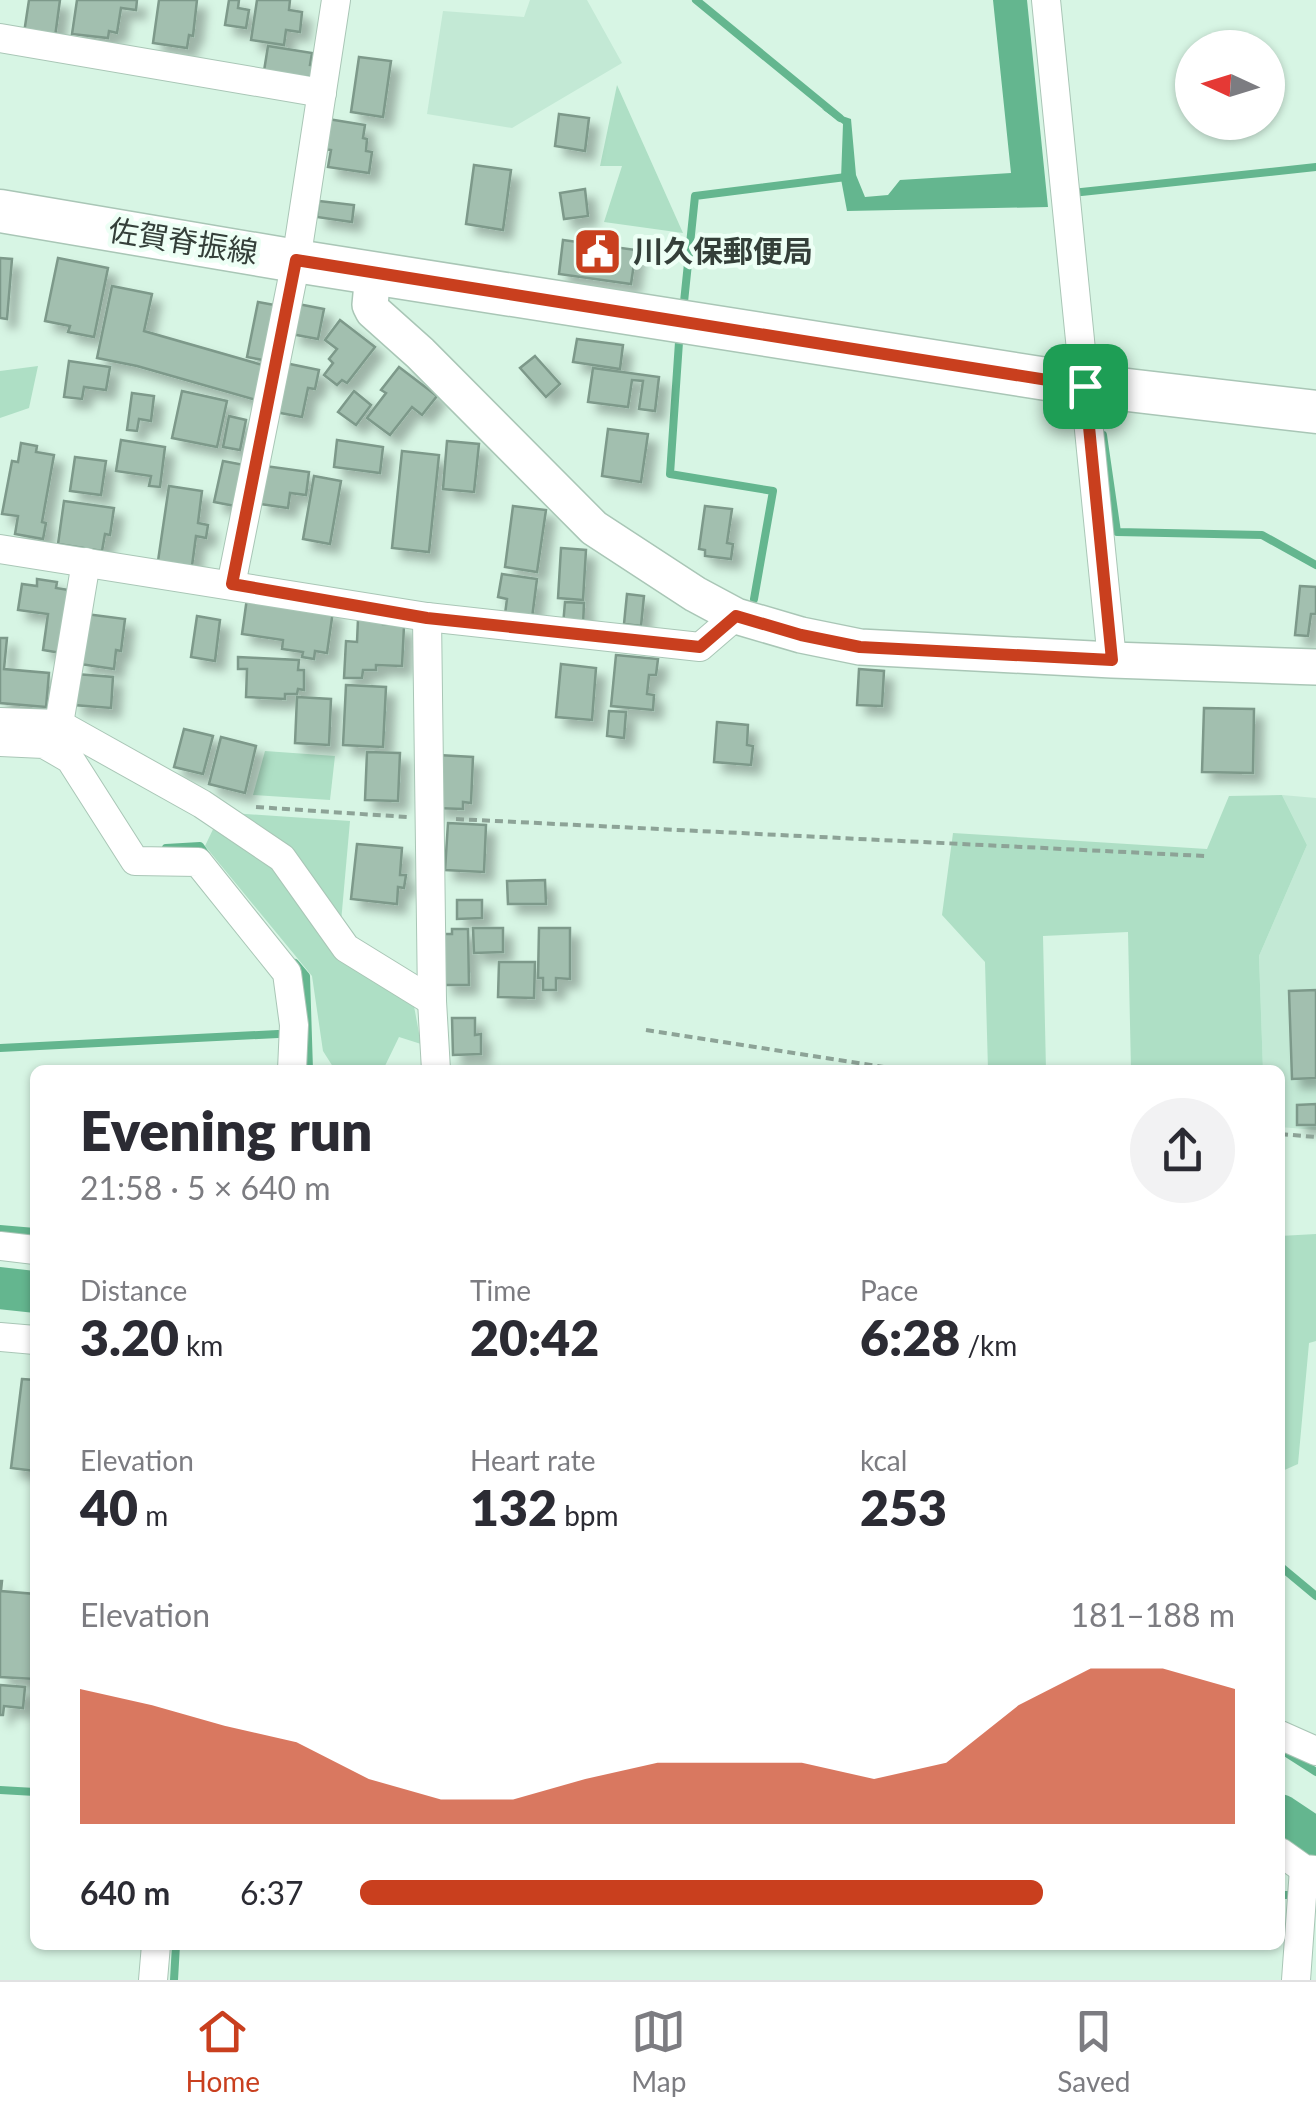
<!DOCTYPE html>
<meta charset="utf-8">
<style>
:root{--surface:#fff;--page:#f2f2f3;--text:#2b2b33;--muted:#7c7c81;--line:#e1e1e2;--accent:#c93f1e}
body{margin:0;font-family:Lato,"Noto Sans JP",sans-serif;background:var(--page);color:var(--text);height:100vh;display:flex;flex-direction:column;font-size:38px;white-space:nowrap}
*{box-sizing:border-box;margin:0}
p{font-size:32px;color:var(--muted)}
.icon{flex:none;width:55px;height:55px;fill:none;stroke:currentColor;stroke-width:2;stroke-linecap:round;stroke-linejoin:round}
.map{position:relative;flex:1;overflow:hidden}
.side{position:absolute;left:30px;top:1065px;width:1255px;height:885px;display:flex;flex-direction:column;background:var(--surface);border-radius:15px;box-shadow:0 2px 8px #0004}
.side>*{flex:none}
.needle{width:65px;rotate:274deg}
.tools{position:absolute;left:1175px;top:30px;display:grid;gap:20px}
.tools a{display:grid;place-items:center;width:110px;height:110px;border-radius:50%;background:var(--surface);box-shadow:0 2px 8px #0004;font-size:50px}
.pin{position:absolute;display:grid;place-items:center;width:85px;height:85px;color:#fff;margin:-42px;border-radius:20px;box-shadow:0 5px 15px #0006}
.round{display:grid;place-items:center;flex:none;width:105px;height:105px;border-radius:52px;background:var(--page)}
.head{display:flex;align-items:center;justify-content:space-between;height:170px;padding:0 50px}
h1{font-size:55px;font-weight:800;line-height:75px}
.stats{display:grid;grid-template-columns:repeat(3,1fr);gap:15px;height:170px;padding:10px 50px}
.stats div{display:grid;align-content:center}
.stats b{font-size:50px;font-weight:800}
.stats small{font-size:28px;font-weight:400}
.stats p{font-size:28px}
.chart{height:280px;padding:20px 50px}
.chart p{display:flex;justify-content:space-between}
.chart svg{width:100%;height:180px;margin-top:10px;fill:var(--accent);opacity:.7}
ul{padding:0 50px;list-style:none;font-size:32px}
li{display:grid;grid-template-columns:160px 120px 1fr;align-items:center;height:75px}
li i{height:25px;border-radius:12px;background:var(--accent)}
.tab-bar{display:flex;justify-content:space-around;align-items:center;height:140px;border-top:2px solid var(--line);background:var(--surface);font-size:28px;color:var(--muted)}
.tab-bar a{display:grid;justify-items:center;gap:5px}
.tab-bar .on{color:var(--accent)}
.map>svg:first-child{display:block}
.built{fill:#c3e9d5}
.green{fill:#aedfc5}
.water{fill:#64b68f}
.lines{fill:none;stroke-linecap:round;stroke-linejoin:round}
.stream{stroke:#64b68f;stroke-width:8}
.river{stroke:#64b68f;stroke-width:42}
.building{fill:#a2bfaf;stroke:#7d998a;stroke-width:2.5;filter:url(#shadow)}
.minor-casing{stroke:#a9c6b6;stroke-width:30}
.tertiary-casing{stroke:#a9c6b6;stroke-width:38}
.primary-casing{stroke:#a9c6b6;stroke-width:45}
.path{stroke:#8da397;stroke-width:4;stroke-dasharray:8 5;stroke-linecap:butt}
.minor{stroke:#fff;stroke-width:28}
.tertiary{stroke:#fff;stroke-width:35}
.primary{stroke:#fff;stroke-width:42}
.route-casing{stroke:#fff;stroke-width:20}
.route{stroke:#c93f1e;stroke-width:12}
.labels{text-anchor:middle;stroke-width:9;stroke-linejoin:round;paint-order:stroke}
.street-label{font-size:30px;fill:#343f39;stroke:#edfff5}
.poi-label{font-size:30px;font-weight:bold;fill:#343f39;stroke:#edfff5;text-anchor:start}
</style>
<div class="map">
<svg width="1316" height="1980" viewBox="0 0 1316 1980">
<defs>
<filter id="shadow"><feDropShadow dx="9" dy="9" stdDeviation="5" flood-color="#0004"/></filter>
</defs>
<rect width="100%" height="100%" fill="#d7f5e4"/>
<g class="built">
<polygon points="530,0 587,0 622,63 512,128 427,114 443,11 524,17"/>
<polygon points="1282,795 1316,798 1316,1130 1280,1127 1280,1070 1263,1070 1259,956 1307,845"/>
</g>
<g class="green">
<polygon points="617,85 683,233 604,222 622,166 600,166"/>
<polygon points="38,366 29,408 0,418 0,371"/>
<polygon points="265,751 335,756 330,800 253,795"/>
<polygon points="1282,795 1307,845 1259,956 1263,1070 1131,1070 1128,932 1043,936 1046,1070 988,1070 985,962 942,915 953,833 1207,849 1229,796"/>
<polygon points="232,813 350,821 341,922"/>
<polygon points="216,823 276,859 414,1006 421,1044 399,1037 383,1070 335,1070 323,1051 312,976 205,846"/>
<polygon points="1316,1234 1316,1341 1309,1343 1298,1464 1280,1472 1280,1236"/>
</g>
<polygon class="water" points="993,0 1027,0 1048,207 847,211 841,179 843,124 822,109 851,119 856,175 865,197 888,195 900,180 1011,173"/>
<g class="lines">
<g class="stream">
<polyline points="696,0 840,118"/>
<polyline points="1072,193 1316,167"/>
<polyline points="684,302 695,196 846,177"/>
<polyline points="679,342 670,474 773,491 754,599"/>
<polyline points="1103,435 1117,532 1262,535 1316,565"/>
<polyline points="166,848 200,846 207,856"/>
<polyline points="295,963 306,976 309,1070"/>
<polyline points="0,1048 278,1034"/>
<polyline points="0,1229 35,1232"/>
<polyline points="1280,1566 1316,1596"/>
<polyline points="1280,1749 1316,1772"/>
<polyline points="0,1790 35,1792"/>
<polyline points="1280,1895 1288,1895"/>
<polyline points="174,1980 176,1945"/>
</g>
<g class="river">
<polyline points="0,1288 35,1292"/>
<polyline points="1280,1815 1316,1839"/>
</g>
</g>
<g class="building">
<polygon points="29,0 60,0 55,37 24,33"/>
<polygon points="77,0 137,0 136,10 121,8 117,33 109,31 108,38 72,34"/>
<polygon points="159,0 197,0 193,36 189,35 187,48 153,43"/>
<polygon points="229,0 239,0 238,8 249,10 246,28 225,25"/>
<polygon points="257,0 290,0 289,10 302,12 300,32 286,30 284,45 251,40"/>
<polygon points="268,46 312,53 310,65 317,66 316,78 264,71"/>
<polygon points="359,57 391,61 383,117 351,112"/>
<polygon points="559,114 589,118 585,151 555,146"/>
<polygon points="328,119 365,125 363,138 367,139 366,151 372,152 369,173 328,167 331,150 324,149"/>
<polygon points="474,165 511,170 503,230 466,224"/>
<polygon points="585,189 588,216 564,219 560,193"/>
<polygon points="319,201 354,205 352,222 317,217"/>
<polygon points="563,240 636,250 631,284 559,274"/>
<polygon points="0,258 12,259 7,319 0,318"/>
<polygon points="58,258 108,268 94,337 68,332 70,326 45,321"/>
<polygon points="112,286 152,294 144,331 266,366 256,400 137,366 97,358"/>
<polygon points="258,302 280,306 268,361 247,357"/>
<polygon points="298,304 324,309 318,339 291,334"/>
<polygon points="340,320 375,347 347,383 342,380 337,385 324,375 333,363 329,359 337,349 325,340"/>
<polygon points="577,339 623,345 620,369 573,362"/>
<polygon points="535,356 560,384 546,397 520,368"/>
<polygon points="69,361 110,367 106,390 84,387 82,399 64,397"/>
<polygon points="285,363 319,370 315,389 308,388 302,417 275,412"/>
<polygon points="399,367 437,396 422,415 412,407 390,435 367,418 386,393 381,390"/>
<polygon points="593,368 659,377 655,411 639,409 643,381 632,380 628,407 588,402"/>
<polygon points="182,391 227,401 217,447 172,438"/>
<polygon points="354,391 371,405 356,425 338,412"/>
<polygon points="132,393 154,396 151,421 139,419 137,431 127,430"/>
<polygon points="229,416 246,420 240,450 223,447"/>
<polygon points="608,429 648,434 641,482 602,476"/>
<polygon points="121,440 165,447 160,487 149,486 151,476 116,471"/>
<polygon points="337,440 383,447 380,473 334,467"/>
<polygon points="447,441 479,444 474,492 443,489"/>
<polygon points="21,443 37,446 36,452 54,455 42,522 46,523 43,539 15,534 18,516 2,514 12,461 18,462"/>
<polygon points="402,451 439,455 429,552 392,548"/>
<polygon points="75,457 106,461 101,495 70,491"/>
<polygon points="223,461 244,465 235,506 214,502"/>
<polygon points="265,466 309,472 306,495 290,493 288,508 260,504"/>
<polygon points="314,476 341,481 330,544 303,539"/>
<polygon points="169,486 202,491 198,523 208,525 206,538 196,536 192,566 158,561"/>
<polygon points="64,501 114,508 110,535 105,534 102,551 58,544"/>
<polygon points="513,506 546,510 537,572 505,567"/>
<polygon points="705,506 732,509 727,543 733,544 731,559 705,556 705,550 699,549"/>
<polygon points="561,548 586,550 583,600 558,598"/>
<polygon points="502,574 537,579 532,618 505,614 507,599 498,597"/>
<polygon points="37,579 57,582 56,588 75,591 67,654 43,650 48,614 18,610 22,584 37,586"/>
<polygon points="1300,586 1316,587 1316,614 1311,614 1308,636 1295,635"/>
<polygon points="627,594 644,596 641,626 624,624"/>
<polygon points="247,598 333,611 327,653 315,651 314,659 302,657 303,652 282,649 283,640 242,634"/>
<polygon points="565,602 584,603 583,626 563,625"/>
<polygon points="86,614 125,619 121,651 116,650 114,669 80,664"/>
<polygon points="197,616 220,620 215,661 191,657"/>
<polygon points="358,619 383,620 383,624 404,626 402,666 376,665 376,670 363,670 362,678 344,678 346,641 357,642"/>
<polygon points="0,638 7,638 4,669 49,673 46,707 0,703"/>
<polygon points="616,655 658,659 656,675 649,675 647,694 654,695 653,710 611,706"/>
<polygon points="238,657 299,660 298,670 304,670 304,690 298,689 297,694 285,694 285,699 246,697 247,669 238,669"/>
<polygon points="561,664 596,668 592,720 556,717"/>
<polygon points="859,669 884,671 882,706 857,705"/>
<polygon points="76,674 113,677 111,708 74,705"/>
<polygon points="346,685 386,687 383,747 343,745"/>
<polygon points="297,697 331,699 329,745 295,743"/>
<polygon points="1204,708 1254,709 1253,773 1202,772"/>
<polygon points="609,711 626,712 624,738 607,736"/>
<polygon points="717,722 748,725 747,745 753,746 751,765 714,762"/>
<polygon points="184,729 213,736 203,774 174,767"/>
<polygon points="221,737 256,746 245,793 209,784"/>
<polygon points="367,752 400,753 398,801 365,800"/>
<polygon points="438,755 473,757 471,803 463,802 463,809 435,808"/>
<polygon points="448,823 486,825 484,872 445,870"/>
<polygon points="357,844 402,848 400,875 406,875 404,888 398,887 397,904 351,899"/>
<polygon points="545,880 546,904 508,904 507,881"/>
<polygon points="457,900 482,900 482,918 457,919"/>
<polygon points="473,928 503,928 503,952 474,953"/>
<polygon points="539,928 570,928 570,979 556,978 556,990 543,990 543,978 538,978"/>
<polygon points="452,929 468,929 469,985 444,985 442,934 452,934"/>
<polygon points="499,962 535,962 534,998 498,997"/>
<polygon points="1316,990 1316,1078 1292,1079 1289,991"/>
<polygon points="452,1018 475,1018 475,1035 481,1034 481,1054 453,1055"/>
<polygon points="1316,1104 1316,1125 1297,1125 1297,1105"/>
<polygon points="22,1379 35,1380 35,1471 11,1468"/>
<polygon points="0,1581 2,1581 1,1591 35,1594 35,1679 0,1677"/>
<polygon points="0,1685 25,1687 23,1708 4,1706 3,1715 0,1715"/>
</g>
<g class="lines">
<defs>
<g id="minor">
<polyline points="1046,0 1112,660"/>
<polyline points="0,38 322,93"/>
<polyline points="0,549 427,617 700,647 736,616"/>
<polyline points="231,585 296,261 336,0"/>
<polyline points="427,617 432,1001 436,1070"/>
<polyline points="0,722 59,724 202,804 282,858 346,948 432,1001"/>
<polyline points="59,724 86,562"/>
<polyline points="0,742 44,744 70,759 135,861 198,862 287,973 294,1025 292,1070"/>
<polyline points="0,1246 35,1250"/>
<polyline points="0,1337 35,1340"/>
<polyline points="1280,1735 1316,1751"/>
<polyline points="1280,1852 1304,1869 1316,1870"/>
<polyline points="153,1980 156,1945"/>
<polyline points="1296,1980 1304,1869"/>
</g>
<polyline id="tertiary" points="373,273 370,305 373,311 420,353 594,528 695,594 736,616 801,635 860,647 1112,660 1316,667"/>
<polyline id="primary" points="0,211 296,261 1085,385 1316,412"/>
</defs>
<use href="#minor" class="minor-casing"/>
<use href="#tertiary" class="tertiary-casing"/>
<use href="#primary" class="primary-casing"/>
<g class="path">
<polyline points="256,807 407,817"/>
<polyline points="456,819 1205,856"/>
<polyline points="646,1030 903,1070"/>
<polyline points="1280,1134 1316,1137"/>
</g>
<use href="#minor" class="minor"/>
<use href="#tertiary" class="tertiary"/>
<use href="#primary" class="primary"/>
</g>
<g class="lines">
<defs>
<polygon id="route" points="296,260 1085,386 1112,660 860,647 801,635 736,616 700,647 427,618 232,584"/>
</defs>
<use href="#route" class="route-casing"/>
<use href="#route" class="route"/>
</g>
<defs>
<symbol id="civic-square" viewBox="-11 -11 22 22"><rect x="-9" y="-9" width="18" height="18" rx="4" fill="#c93f1e" stroke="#edfff5"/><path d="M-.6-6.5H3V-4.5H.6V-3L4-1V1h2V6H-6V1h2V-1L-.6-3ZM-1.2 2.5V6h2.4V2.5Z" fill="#fff"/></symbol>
</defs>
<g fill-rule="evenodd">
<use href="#civic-square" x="570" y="224" width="55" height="55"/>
</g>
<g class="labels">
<g class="street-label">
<text transform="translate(183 242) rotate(9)" y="10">佐賀脊振線</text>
</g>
<g class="poi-label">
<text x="633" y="262">川久保郵便局</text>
</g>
</g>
</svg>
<div class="tools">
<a><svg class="needle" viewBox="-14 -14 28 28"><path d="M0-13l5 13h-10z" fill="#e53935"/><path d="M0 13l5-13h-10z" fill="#7c7c81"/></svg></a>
</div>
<div class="pin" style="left:1085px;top:386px;background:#1e9e55"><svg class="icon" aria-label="arrive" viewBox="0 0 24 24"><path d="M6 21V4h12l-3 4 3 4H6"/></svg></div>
<section class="side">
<div class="head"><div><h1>Evening run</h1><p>21:58 · 5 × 640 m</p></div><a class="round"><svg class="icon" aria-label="share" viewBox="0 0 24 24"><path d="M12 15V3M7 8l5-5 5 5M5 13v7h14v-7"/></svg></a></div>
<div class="stats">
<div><p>Distance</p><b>3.20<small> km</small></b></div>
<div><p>Time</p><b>20:42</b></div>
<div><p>Pace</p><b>6:28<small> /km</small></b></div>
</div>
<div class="stats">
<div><p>Elevation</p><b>40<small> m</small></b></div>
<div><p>Heart rate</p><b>132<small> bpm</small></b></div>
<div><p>kcal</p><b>253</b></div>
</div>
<div class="chart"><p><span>Elevation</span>181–188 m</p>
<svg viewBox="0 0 160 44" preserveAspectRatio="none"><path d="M0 44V11L10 15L20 20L30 24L40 33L50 38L60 38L70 33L80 29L90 29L100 29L110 33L120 29L130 15L140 6L150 6L160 11V44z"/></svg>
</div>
<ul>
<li><b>640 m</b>6:37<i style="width:78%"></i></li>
</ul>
</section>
</div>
<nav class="tab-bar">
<a class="on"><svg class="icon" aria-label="home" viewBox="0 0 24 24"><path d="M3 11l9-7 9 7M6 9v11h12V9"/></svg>Home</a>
<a><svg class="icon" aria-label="map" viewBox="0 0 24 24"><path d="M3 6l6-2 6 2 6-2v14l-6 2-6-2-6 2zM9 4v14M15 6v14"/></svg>Map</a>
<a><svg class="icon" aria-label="saved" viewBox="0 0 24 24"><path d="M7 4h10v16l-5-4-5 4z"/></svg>Saved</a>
</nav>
